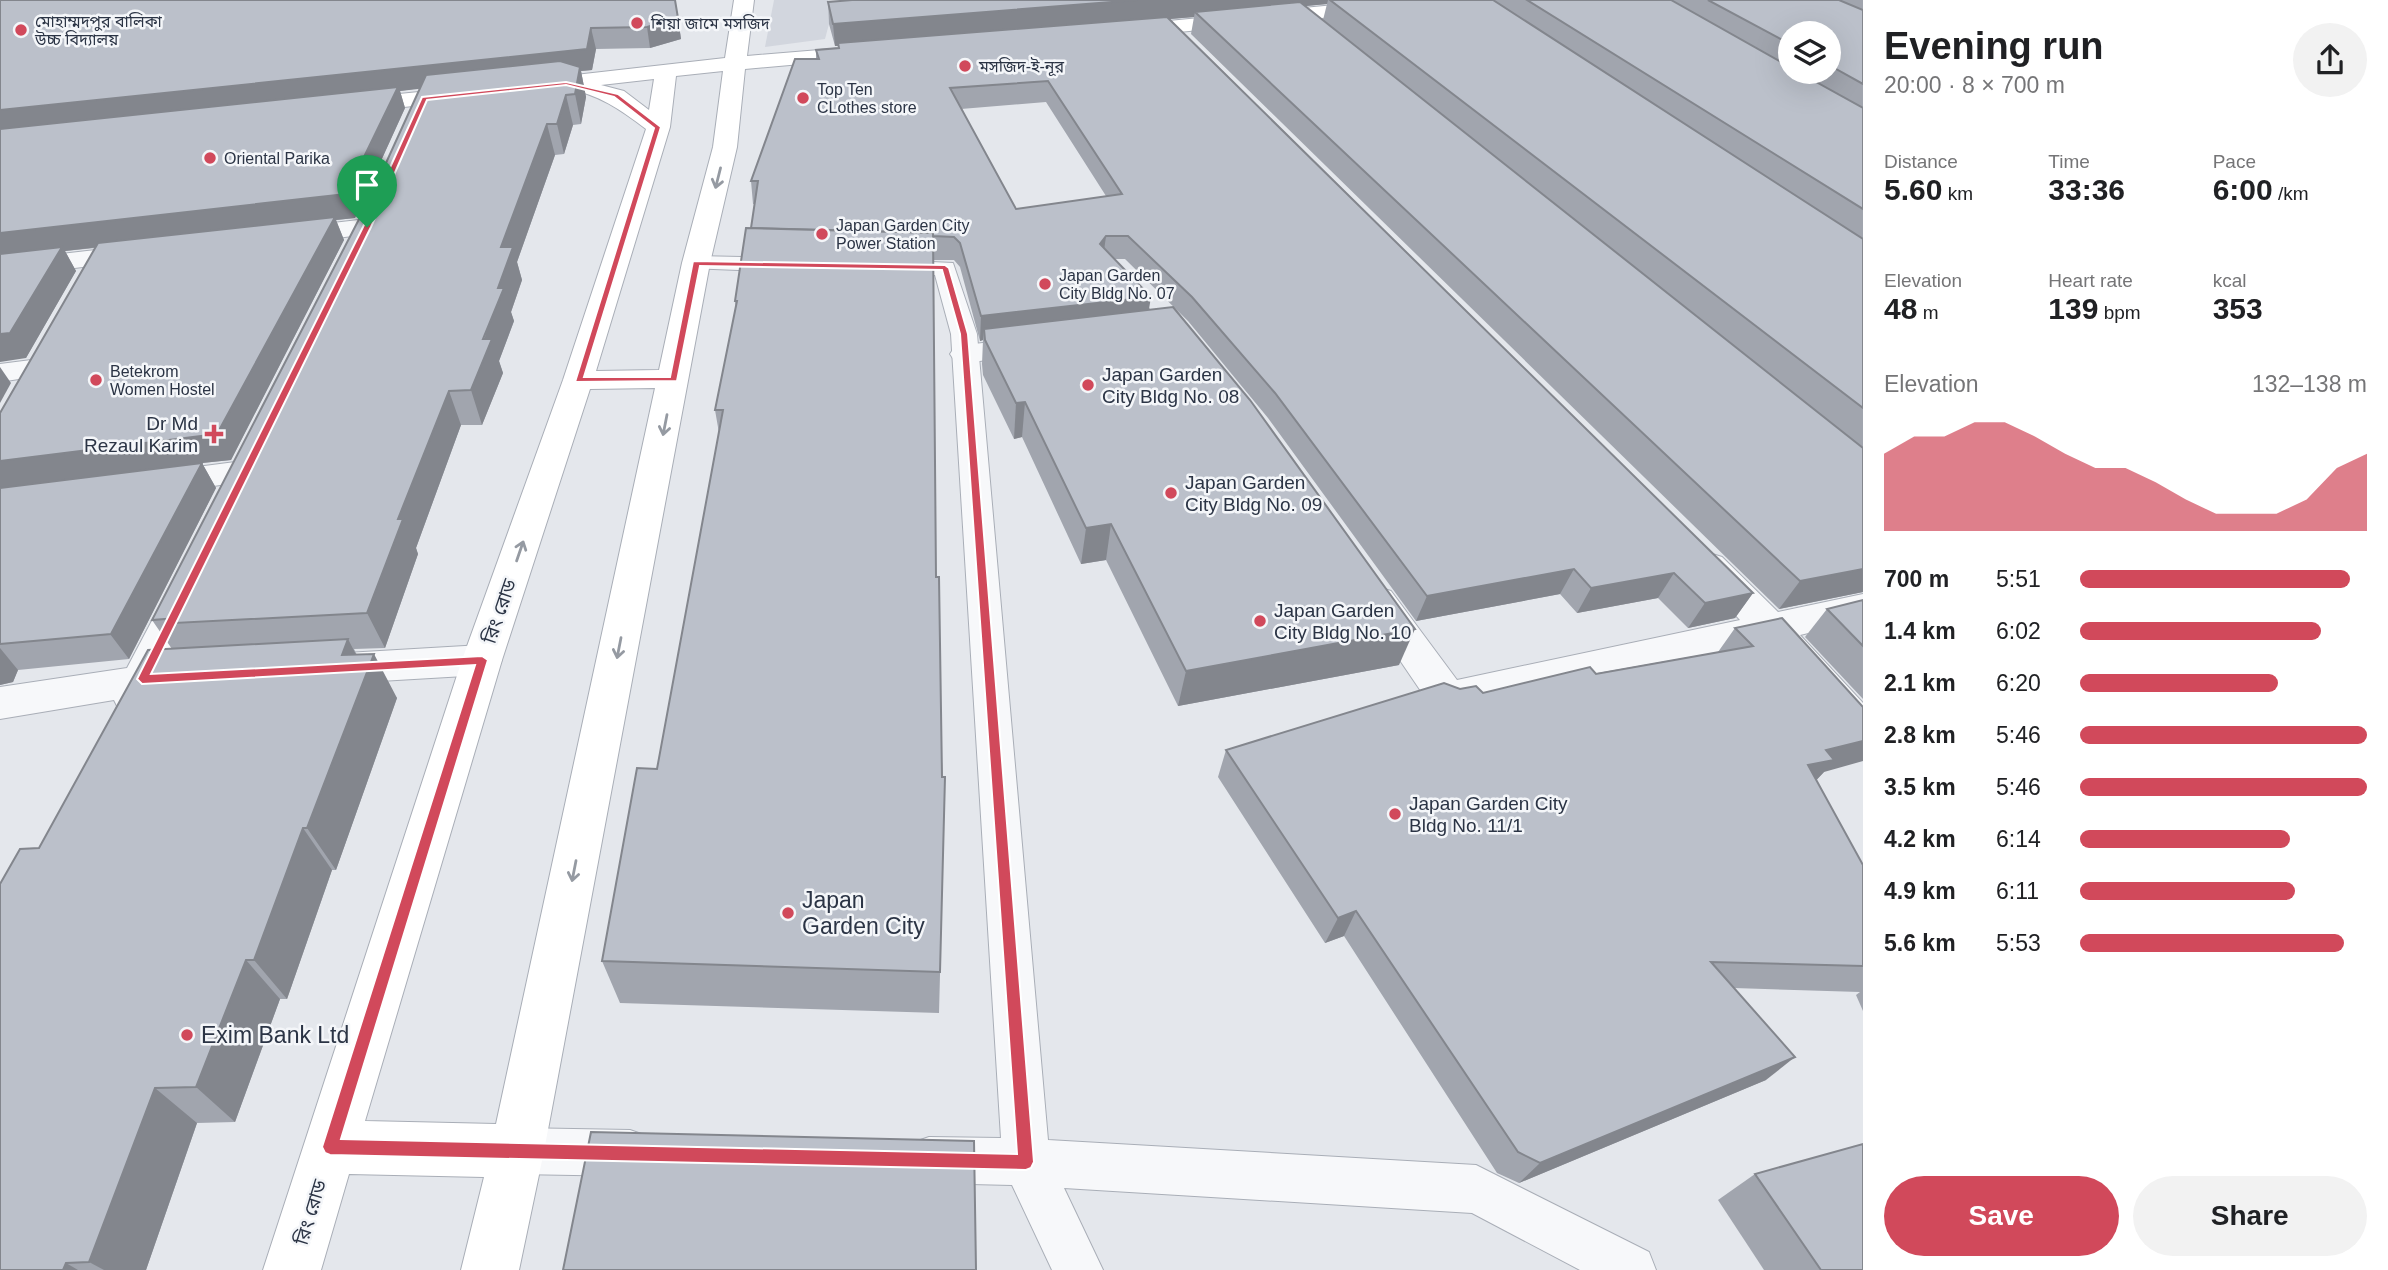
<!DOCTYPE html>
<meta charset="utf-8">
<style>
:root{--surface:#fff;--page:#f2f2f2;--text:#202124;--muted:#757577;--accent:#d1495b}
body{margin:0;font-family:Arial,"Noto Sans Bengali",sans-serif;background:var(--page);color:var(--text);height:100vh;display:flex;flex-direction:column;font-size:26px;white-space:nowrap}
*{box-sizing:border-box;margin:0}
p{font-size:23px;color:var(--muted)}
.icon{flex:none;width:38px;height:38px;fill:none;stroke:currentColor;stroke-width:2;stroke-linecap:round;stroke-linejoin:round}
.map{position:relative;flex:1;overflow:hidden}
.panel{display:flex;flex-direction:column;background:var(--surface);width:525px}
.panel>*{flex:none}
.controls{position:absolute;left:1778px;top:21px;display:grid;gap:14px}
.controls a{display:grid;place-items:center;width:63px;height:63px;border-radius:50%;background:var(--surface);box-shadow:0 7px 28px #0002;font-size:35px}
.pin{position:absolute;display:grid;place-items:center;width:60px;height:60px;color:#fff;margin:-72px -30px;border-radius:50% 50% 50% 0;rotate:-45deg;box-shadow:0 0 7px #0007}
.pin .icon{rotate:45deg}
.round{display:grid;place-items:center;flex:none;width:74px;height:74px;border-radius:37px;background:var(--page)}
.head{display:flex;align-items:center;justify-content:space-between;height:119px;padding:0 21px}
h1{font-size:38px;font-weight:700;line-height:52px}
.figures{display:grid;grid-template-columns:repeat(3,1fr);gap:10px;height:119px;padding:7px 21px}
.figures div{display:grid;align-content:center}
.figures b{font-size:30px;font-weight:700}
.figures small{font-size:19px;font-weight:400}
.figures p{font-size:19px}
.chart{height:196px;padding:14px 21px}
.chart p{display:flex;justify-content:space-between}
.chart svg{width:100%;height:126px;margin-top:7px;fill:var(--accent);opacity:.7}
.button{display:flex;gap:14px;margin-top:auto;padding:14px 21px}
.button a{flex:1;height:80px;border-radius:42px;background:var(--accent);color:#fff;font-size:28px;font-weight:700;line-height:80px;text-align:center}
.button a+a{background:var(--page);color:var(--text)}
ul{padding:0 21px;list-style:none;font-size:23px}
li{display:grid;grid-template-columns:112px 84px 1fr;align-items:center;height:52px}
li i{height:18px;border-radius:9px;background:var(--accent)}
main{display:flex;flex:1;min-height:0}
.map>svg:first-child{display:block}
.built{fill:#d2d6de}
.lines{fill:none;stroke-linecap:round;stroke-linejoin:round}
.lane-casing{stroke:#a9aeb7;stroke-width:2}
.street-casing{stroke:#a9aeb7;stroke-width:2}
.secondary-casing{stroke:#a9aeb7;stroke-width:2}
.lane{fill:#f7f8fa;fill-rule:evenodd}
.street{fill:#f7f8fa;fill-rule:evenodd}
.secondary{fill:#fff;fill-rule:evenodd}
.wall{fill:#a1a5ae;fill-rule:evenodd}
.shaded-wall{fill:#83868d}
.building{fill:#bbc0ca;stroke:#83868d;stroke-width:2;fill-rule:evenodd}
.oneway{stroke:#959aa2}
.route{fill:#d1495b;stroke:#fff;stroke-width:2;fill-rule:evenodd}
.poi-dot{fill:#d1495b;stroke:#f4f6f9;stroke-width:2.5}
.labels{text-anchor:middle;stroke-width:5;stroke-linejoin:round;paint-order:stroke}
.far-poi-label{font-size:16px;fill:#2b3445;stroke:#f4f6f9;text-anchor:start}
.poi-label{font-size:19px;fill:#2b3445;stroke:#f4f6f9;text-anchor:start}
.street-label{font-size:19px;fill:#2b3445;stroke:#f4f6f9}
.near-poi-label{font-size:23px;fill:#2b3445;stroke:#f4f6f9;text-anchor:start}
</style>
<main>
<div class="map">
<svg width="1863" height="1270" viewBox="0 0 1863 1270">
<rect width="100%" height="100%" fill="#e4e7ec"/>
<polygon class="built" points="774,0 828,0 829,24 825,39 765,47"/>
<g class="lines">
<defs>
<g id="lane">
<polygon points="696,256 786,258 794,260 798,265 794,270 786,272 688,268 684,263 688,258"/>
<polygon points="889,260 953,263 977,334 1048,1140 1476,1165 1649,1252 1656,1270 1580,1270 1472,1213 1064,1188 1103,1270 1052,1270 1012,1185 929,1183 912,1177 906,1160 912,1143 929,1137 1001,1138 951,334 935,275 881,272 877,267 881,262"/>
<polygon points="517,1128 630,1130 647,1136 653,1153 647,1170 630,1176 517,1174 500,1168 494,1151 500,1134"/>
</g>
<g id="street">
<polygon points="367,219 376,221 380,227 376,233 290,244 281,242 277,236 281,230 290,228"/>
<polygon points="139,245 149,247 152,253 149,259 0,277 0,261"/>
<polygon points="1035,337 1046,340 1050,346 1046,352 965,363 954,360 950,354 954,348 965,345"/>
<polygon points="39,359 50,362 54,368 50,374 0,382 0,364"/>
<polygon points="243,461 255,464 260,472 255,480 158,494 146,491 141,483 146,475 158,472"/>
<polygon points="1709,553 1722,557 1778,612 1863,594 1863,620 1800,635 1863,703 1863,746 1848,741 1762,643 1447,714 1433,709 1359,600 1365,591 1378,587 1391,591 1457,680 1740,620 1691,566 1696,557"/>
<polygon points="187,575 200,579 206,588 168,665 174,667 180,678 174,689 154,694 146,708 132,712 118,708 114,700 0,719 0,687 127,668 174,579"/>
<polygon points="482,645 496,650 502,660 496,670 482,675 329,684 315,679 309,669 315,659 329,654"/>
</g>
<g id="secondary">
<path d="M 734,0 L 754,0 L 747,56 L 868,46 L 875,48 L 878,52 L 875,56 L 868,58 L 745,69 L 737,147 L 710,263 L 544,1151 L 519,1270 L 461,1270 L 484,1177 L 349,1174 L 321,1270 L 263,1270 L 462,660 L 563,380 L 646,129 C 621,110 598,94 568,89 C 553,87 538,95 523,92 L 520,87 L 523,82 L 531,80 L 725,58 ZM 723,71 L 713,147 L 682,263 L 659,370 L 596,371 L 670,127 L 676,76 ZM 654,79 L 649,110 L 624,91 L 601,85 ZM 655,388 L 496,1124 L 365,1121 L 502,660 L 590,389 Z"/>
<polygon points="1386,0 1456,0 1446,6 1127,37 1120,35 1117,31 1120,27 1127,25"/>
<polygon points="468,87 476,89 479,94 476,99 350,113 342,111 339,106 342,101 350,99"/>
</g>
</defs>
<use href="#lane" class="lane-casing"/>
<use href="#street" class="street-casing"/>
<use href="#secondary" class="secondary-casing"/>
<use href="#lane" class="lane"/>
<use href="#street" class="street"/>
<use href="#secondary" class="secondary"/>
</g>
<g class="wall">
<polygon points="0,0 675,0 681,39 650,48 596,49 592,70 581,71 586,97 581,124 573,125 564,154 555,155 517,262 522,280 511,312 514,321 499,361 503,373 482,425 461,425 416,548 418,554 385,648 354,649 357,655 397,698 336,870 332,870 287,999 280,999 235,1122 197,1123 146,1270 0,1270 39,848 172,649 152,620 371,196 420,88 400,91 405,108 355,218 336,220 344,240 231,460 202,463 216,488 129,659 18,670 13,682 0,685 0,413 95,248 65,251 76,271 26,358"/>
<path d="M 840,0 L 1863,0 L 1863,592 L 1779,609 L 1191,34 L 1194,17 L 1170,19 L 1753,593 L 1735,618 L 1688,628 L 1658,598 L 1577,613 L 1560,594 L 1416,621 L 1268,418 L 1188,321 L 1125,259 L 1115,259 L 1399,665 L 1178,706 L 1106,560 L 1081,564 L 1022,437 L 1014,439 L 983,375 L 982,364 L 983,340 L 980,341 L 960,267 L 954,260 L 933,260 L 936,577 L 944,822 L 939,1013 L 620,1003 L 602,961 L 657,769 L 719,433 L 715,410 L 736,309 L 735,301 L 751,228 L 755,204 L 753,204 L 751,181 L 816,59 L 816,50 L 838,48 L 838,46 L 835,46 L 829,24 L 828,2 L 841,1 ZM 1327,4 L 1323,20 L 1305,6 ZM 1790,33 L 1829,33 L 1829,72 L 1790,72 ZM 1046,102 L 1106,196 L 1016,209 L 961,109 Z"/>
<polygon points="1863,600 1863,699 1805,637 1827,609"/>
<polygon points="1735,628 1863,707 1824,772 1816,780 1863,865 1863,1011 1856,995 1860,992 1734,988 1766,1080 1519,1183 1497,1173 1344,936 1325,943 1218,777 1226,750 1460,689 1483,693 1718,652"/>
<polygon points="1755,1174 1863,1270 1764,1270 1718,1200"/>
</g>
<g class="shaded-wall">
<polygon points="1137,0 1328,0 1327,4 1200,16 1195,12 1194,17 1170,19 838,43 838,46 835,46 833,24"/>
<polygon points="678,18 681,39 650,48 647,27"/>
<polygon points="591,28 596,49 592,70 581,71 586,97 581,124 575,94 579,71 400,91 405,108 355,218 336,220 344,240 231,460 202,463 216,488 129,659 0,489 0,461 333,220 65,251 76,271 26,358 0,362 0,110"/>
<polygon points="566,95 573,125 564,154 557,124"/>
<polygon points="547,124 555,155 517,262 522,280 511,312 514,321 499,361 503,373 482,425 471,390 498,288 501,247"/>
<polygon points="1106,236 1103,259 1100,244"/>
<polygon points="1151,297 1147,321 984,329 983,340 980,341 981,316"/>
<polygon points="0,367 11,383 0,403"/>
<polygon points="449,391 461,425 416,548 418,554 385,648 367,613 398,519"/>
<polygon points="1025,402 1022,437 1014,439 1016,403"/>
<polygon points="1111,524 1106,560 1081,564 1086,528"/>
<polygon points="1574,569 1560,594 1416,621 1427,596"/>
<polygon points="1863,569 1863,592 1779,609 1800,581"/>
<polygon points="1674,573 1658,598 1577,613 1591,588"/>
<polygon points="1753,593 1735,618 1688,628 1705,603"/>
<polygon points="1415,629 1399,665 1178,706 1186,671"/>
<polygon points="348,639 366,674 374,654 397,698 336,870 307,828 342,655"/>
<polygon points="0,648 18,670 13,682 0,685"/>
<polygon points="1863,741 1863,761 1824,772 1810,787 1808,765 1826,750"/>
<polygon points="303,828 332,870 287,999 254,960"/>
<polygon points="1356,911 1344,936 1325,943 1338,918"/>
<polygon points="246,960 280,999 235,1122 196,1087"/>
<polygon points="1795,1057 1766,1080 1519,1183 1540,1163"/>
<polygon points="155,1088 197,1123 146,1270 104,1270 89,1262"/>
<polygon points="66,1263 78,1270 63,1270"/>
</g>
<g class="building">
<polygon points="0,0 675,0 678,18 647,27 591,28 587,49 0,110"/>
<polygon points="852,0 1137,0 833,24 828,2"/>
<polygon points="1330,0 1493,0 1863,239 1863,408"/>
<polygon points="1527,0 1671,0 1790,67 1790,72 1798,72 1863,108 1863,209"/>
<polygon points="1708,0 1839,0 1863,10 1863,84 1829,65 1829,33 1790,33 1790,44"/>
<polygon points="1300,2 1863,448 1863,569 1800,581 1195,12"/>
<path d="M 1167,17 L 1753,593 L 1705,603 L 1674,573 L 1591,588 L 1574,569 L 1427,596 L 1275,393 L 1192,297 L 1128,236 L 1106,236 L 1100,244 L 1151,297 L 981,316 L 960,243 L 954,237 L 933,236 L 933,233 L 751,228 L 758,181 L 751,181 L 795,59 L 819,59 L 816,50 L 839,48 L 838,43 ZM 1048,81 L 1122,194 L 1016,209 L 950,88 Z"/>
<polygon points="560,61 580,67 575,94 566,95 557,124 547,124 501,247 513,247 498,288 504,288 483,339 492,339 471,390 449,391 398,519 403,519 367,613 175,623 178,618 152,620 371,196 426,75"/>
<polygon points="398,87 346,194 0,233 0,129"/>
<polygon points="335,217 217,434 0,461 0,413 98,243"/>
<polygon points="746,228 933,233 936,577 939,577 942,777 945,777 940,972 602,961 637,768 657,769 723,410 715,410 737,301 735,301"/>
<polygon points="62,247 10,333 0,334 0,254"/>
<polygon points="1173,307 1250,400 1415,629 1186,671 1111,524 1086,528 1025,402 1016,403 985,340 984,329"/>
<polygon points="202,463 111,634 0,644 0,488"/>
<polygon points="1863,600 1863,646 1827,609"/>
<polygon points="1782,618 1863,707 1863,741 1826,750 1834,760 1808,765 1863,865 1863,966 1711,962 1795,1057 1540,1163 1518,1152 1356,911 1338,918 1226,750 1444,683 1460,689 1476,686 1483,693 1590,667 1596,674 1753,646 1735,628"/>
<polygon points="348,639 342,655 374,654 307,828 303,828 254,960 246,960 196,1087 155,1088 89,1262 66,1263 63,1270 0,1270 0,884 20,849 39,848 148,650"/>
<polygon points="591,1132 974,1141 976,1270 563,1270"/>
<polygon points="1863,1144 1863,1270 1821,1270 1755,1174"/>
</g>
<defs><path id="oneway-shaft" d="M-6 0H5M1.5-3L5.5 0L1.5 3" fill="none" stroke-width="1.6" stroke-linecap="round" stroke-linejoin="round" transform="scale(1.75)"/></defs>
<g class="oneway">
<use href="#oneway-shaft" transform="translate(718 178) rotate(104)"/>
<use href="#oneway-shaft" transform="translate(665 425) rotate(101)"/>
<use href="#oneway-shaft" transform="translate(520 551) rotate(-71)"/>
<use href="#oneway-shaft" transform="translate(619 648) rotate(101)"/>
<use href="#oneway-shaft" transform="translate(574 871) rotate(101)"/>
</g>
<path class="route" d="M 566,82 L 618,94 L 661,127 L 584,377 L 670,377 L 693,261 L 945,265 L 949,268 L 968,334 L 1034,1162 L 1031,1168 L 1026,1170 L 330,1155 L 325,1153 L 322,1147 L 475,665 L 142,684 L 137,679 L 363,227 L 422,97 ZM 566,85 L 614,97 L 654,128 L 575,382 L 677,381 L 700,266 L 942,270 L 960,334 L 1017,1154 L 341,1139 L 488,660 L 482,656 L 151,674 L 371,227 L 427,100 Z"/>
<g class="poi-dot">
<circle cx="637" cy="23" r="7"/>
<circle cx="21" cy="30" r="7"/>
<circle cx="965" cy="66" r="7"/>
<circle cx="803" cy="98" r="7"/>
<circle cx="210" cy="158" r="7"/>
<circle cx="822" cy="234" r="7"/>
<circle cx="1045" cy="284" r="7"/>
<circle cx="96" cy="380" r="7"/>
<circle cx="1088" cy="385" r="7"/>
<path d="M210.5 423.5h7v7h7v7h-7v7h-7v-7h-7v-7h7z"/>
<circle cx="1171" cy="493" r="7"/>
<circle cx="1260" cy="621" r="7"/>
<circle cx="1395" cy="814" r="7"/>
<circle cx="788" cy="913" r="7"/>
<circle cx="187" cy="1035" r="7"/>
</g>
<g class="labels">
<g class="far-poi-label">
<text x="35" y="27">মোহাম্মদপুর বালিকা<tspan x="35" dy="18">উচ্চ বিদ্যালয়</tspan></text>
<text x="651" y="29">শিয়া জামে মসজিদ</text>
<text x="979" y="72">মসজিদ-ই-নূর</text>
<text x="817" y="95">Top Ten<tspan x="817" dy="18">CLothes store</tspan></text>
<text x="224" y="164">Oriental Parika</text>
<text x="836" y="231">Japan Garden City<tspan x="836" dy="18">Power Station</tspan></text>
<text x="1059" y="281">Japan Garden<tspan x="1059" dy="18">City Bldg No. 07</tspan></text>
<text x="110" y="377">Betekrom<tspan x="110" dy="18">Women Hostel</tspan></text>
</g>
<g class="poi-label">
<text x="1102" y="381">Japan Garden<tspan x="1102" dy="22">City Bldg No. 08</tspan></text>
<text x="198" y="430" text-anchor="end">Dr Md<tspan x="198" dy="22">Rezaul Karim</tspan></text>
<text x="1185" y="489">Japan Garden<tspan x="1185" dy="22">City Bldg No. 09</tspan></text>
<text x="1274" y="617">Japan Garden<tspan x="1274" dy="22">City Bldg No. 10</tspan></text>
<text x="1409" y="810">Japan Garden City<tspan x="1409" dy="22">Bldg No. 11/1</tspan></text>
</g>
<g class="street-label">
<text transform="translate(499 611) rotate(-71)" y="7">রিং রোড</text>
<text transform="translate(310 1212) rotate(-73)" y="7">রিং রোড</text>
</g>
<g class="near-poi-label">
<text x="802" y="908">Japan<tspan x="802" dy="26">Garden City</tspan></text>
<text x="201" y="1043">Exim Bank Ltd</text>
</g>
</g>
</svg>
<div class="controls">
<a><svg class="icon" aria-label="layers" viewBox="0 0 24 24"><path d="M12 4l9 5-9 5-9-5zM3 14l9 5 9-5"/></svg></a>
</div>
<div class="pin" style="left:367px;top:227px;background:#1e9e55"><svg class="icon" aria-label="arrive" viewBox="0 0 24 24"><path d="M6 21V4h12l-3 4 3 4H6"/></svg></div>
</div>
<section class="panel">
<div class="head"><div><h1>Evening run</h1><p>20:00 · 8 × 700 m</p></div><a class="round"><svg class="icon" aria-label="share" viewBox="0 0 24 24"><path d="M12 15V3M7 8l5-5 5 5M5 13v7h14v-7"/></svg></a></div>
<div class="figures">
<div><p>Distance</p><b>5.60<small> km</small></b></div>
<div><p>Time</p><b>33:36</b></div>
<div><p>Pace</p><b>6:00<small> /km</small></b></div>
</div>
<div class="figures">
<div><p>Elevation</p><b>48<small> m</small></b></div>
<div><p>Heart rate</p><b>139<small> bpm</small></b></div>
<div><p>kcal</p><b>353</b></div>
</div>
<div class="chart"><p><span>Elevation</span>132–138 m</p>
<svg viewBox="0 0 160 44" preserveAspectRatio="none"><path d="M0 44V17L10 11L20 11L30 6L40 6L50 11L60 17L70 22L80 22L90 27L100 33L110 38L120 38L130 38L140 33L150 22L160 17V44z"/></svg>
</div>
<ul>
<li><b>700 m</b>5:51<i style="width:94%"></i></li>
<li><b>1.4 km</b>6:02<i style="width:84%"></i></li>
<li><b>2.1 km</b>6:20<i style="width:69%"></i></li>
<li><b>2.8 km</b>5:46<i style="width:100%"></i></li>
<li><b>3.5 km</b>5:46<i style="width:100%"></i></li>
<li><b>4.2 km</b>6:14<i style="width:73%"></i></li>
<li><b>4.9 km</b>6:11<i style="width:75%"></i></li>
<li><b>5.6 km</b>5:53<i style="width:92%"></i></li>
</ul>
<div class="button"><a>Save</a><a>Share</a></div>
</section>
</main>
